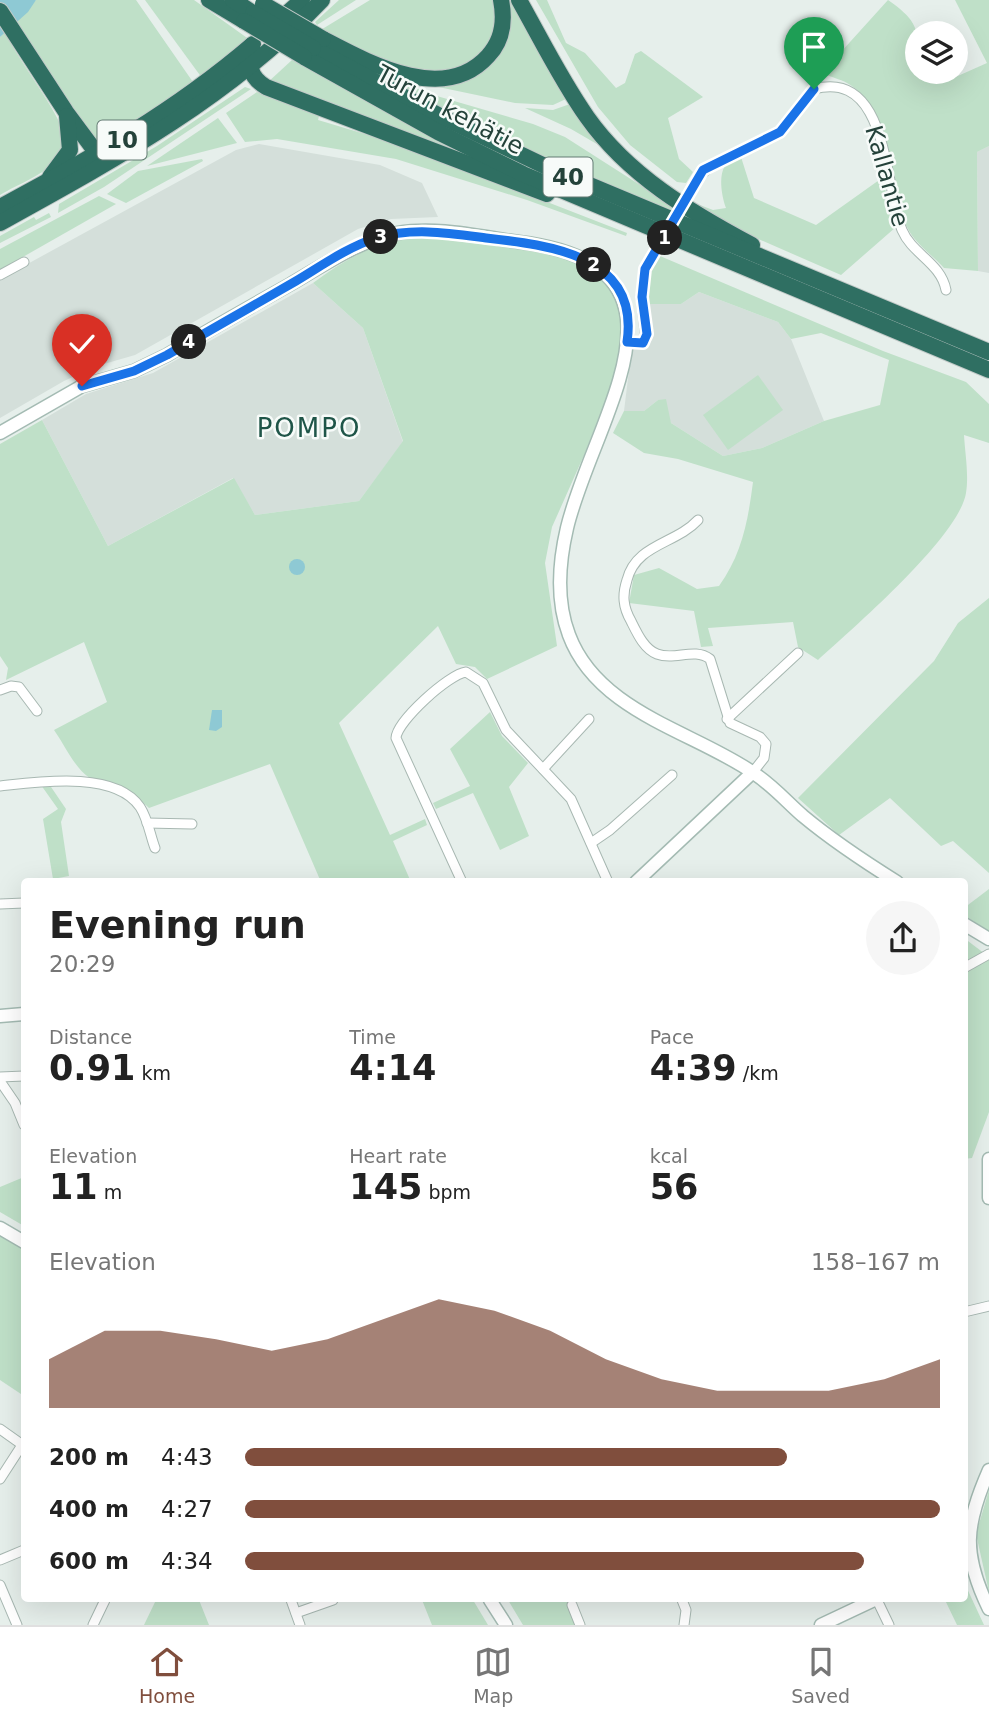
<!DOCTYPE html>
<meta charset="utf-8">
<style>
:root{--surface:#fff;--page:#f6f6f6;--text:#222;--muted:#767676;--line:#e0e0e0;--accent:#804e3d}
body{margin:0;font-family:"DejaVu Sans",sans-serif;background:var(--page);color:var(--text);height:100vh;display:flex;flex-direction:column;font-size:26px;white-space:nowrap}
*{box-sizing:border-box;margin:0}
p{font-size:23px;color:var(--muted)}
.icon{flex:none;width:38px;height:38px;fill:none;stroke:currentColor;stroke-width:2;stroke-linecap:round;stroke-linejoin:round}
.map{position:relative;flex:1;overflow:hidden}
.panel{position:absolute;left:21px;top:878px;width:947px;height:724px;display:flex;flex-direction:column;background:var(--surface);border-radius:7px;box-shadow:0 7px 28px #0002}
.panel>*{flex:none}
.controls{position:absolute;left:905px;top:21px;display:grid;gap:14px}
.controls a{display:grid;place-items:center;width:63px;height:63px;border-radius:50%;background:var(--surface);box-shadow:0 7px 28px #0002;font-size:35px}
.pin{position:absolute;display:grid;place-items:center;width:60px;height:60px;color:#fff;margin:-72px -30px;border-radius:50% 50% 50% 0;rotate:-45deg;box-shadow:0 0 7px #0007}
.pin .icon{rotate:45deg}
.km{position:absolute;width:35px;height:35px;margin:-18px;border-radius:50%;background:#222;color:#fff;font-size:19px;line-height:35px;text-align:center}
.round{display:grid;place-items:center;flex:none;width:74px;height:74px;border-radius:37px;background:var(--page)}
.head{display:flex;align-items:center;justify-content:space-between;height:119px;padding:0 28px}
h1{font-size:38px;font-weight:800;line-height:52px}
.metrics{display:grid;grid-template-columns:repeat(3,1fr);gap:10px;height:119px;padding:7px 28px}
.metrics div{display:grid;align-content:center}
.metrics b{font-size:35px;font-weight:800}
.metrics small{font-size:19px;font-weight:400}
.metrics p{font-size:19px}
.chart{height:196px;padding:14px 28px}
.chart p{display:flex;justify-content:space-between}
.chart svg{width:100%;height:126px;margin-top:7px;fill:var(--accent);opacity:.7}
ul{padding:0 28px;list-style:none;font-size:23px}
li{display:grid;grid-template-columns:112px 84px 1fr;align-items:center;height:52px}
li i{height:18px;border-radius:9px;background:var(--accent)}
.menu{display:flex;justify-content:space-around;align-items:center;height:98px;border-top:2px solid var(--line);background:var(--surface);font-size:19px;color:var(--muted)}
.menu a{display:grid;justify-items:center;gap:4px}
.menu .selected{color:var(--accent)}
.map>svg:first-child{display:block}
.built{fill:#d4dfda}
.green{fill:#bfe0c8}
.water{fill:#8ec9d4}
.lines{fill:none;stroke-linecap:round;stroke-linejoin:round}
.street-casing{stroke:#a8b8b2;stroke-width:11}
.secondary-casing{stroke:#a4bbb3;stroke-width:15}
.highway-casing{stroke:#c2cac8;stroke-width:18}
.street{stroke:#fff;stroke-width:9}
.secondary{stroke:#fff;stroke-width:12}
.highway{stroke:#2f6f62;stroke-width:16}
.street-bridge-casing{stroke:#a8b8b2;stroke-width:11;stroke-linecap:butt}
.highway-bridge-casing{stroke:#c2cac8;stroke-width:18;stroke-linecap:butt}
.street-bridge{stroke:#fff;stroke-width:9}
.highway-bridge{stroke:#2f6f62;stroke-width:16}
.route-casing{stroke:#fff;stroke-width:14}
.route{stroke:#1a73e8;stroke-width:9}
.labels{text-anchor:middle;stroke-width:5;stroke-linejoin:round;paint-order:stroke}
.shield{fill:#f7fbf9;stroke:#637a73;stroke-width:2}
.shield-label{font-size:23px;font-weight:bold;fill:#24423a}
.street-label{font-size:24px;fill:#24423a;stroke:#f7fbf9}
.neighbourhood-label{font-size:26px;letter-spacing:2px;fill:#1f5548;stroke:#f7fbf9}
</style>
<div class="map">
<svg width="989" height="1625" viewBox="0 0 989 1625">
<rect width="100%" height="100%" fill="#e6efeb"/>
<g class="built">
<polygon points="259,144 380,165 422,183 438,217 391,219 358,229 135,355 97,366 64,381 0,418 0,279 236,150"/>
<polygon points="989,146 989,273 978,271 977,152"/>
<polygon points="313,283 363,328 403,442 359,501 255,515 233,478 108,546 42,420 86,394 153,373"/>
<polygon points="699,292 778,322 791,339 824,421 762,448 723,456 671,423 658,400 644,411 624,411 632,346 646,346 650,341 647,304 681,304"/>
</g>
<g class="green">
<path d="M 36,0 L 136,0 L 195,85 C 160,103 132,127 98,147 L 15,23 Z"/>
<polygon points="145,0 194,0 250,40 202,78"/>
<polygon points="339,0 356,0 317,25 315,22"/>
<path d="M 370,0 L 494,0 C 498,20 496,40 480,54 C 435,96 365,52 319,31 Z"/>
<polygon points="505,0 513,0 566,99 553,105 515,103 424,84 486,63"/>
<polygon points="536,0 547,0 566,43 585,53 616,88 625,83 635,54 641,51 703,97 668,118 679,159 693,172 686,183 677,182 630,145 598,107"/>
<path d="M 888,0 C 924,25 917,33 917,72 L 946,72 L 951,79 L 987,63 L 955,0 L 989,0 L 989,146 L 977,152 L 978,271 L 944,268 C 933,256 915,243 908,229 C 887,188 892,107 847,83 C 840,79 830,77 822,73 Z"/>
<path d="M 5,32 C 17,59 61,114 64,136 C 65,143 63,151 59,157 C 47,174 18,184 0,195 L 0,37 Z"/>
<polygon points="292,60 305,66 524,182 267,83"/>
<polygon points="374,70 430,94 533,124 565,137 698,222 660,212 449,114"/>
<polygon points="245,87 251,89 104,187 58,213 59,204 157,146"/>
<polygon points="257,92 319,116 318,120 395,143 627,233 626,236 527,200 396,159 277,139 245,142 226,113"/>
<polygon points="570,104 614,154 571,129 525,108 553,110"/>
<polygon points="218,118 237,143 147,166"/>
<path d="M 741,157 L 754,198 L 816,225 L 882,178 L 896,227 L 841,275 L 740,231 L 692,202 L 713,210 L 726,208 C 722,198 718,176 725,166 C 727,162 736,159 741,157 Z"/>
<polygon points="202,159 203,161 126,203 107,194 138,171"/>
<polygon points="99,196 116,204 0,270 0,249"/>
<polygon points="49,213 51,217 0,243 0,236 34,217 36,220"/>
<path d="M 424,237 L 547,252 L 565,256 L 600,275 L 620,304 L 620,363 L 585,453 L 552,527 L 545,563 L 557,646 L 487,679 L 475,667 L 456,664 L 438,626 L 339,723 L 390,835 L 425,819 L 427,825 L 393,841 L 411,882 L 321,882 L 270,764 L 149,808 C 131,790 111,790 90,778 C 75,769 64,744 54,730 L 107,702 L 84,642 L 6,680 L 8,668 L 0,656 L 0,444 L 42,420 L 108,546 L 234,478 L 255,515 L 359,501 L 403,441 L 363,328 L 313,283 C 348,257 380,239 424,237 Z"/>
<path d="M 660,256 L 883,351 L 966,382 L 989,404 L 989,443 L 964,435 C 965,453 969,475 966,493 C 959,537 852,629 818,660 L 798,647 L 793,622 L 708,628 L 713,646 L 701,647 L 694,611 L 629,603 L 634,575 L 659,568 L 697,589 L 719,586 C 742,554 748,521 753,482 L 678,459 L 644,453 L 613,433 L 624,411 L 644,411 L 658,400 L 666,399 L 671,423 L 723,456 L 762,448 L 824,421 L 880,405 L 889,360 L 821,333 L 791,339 L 778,322 L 699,292 L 681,304 L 647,304 C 645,284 647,272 660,256 Z"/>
<polygon points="758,375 783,410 728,450 703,415"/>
<polygon points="989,598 989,873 953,841 941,846 890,798 839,835 798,798 934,661 958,623"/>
<polygon points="490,712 502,736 528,763 509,787 529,836 500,850 473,793 436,809 433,803 470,786 450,749"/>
<polygon points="49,784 66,809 61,822 69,876 53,879 43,819 58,809 41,785"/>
<polygon points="989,889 989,932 964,915 964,908"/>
<polygon points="964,938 989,957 989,1112 972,1158 964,1159"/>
<polygon points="24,1177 24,1226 0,1212 0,1187"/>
<polygon points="0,1234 24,1248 24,1396 0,1380"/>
<polygon points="989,1490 989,1592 976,1534"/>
<polygon points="964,1582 984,1625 957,1625 945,1600 964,1600"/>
<polygon points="156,1600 199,1600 209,1625 144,1625"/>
<polygon points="422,1600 473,1600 488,1625 432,1625"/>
<polygon points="508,1600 575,1600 567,1604 575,1625 523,1625"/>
</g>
<g class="water">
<polygon points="0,0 36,0 28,12 0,37"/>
<circle cx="297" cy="567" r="8"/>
<polygon points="212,710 222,710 222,727 216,731 209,730"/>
</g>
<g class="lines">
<defs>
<g id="street">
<path d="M 698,177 L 715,163 L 780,132 L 814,89 C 889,69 884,186 902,230 C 912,254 941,263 946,290"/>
<polyline points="0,275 24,262"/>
<polyline points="627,342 643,343 646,340 641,297 647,264"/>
<path d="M 698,520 C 676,544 636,544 627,580 C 622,595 623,607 631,621 C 637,633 644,649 657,654 C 675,661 694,647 710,659 L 730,723 L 760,737 L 766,744 L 764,758 L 753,772"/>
<polyline points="0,690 11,686 19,687 37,711"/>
<polyline points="727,719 798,653"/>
<polyline points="543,769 589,719"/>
<path d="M 0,786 C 37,782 115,770 140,807 C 148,819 150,835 155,848"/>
<polyline points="147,823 192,824"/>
<polyline points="591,843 610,830 672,775"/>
<path d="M 462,882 L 396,738 C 397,721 449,674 466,672 L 483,683 L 506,730 L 571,799 L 608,882"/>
<polyline points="0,904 24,903"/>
<polyline points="964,968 989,954"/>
<polyline points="0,1077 24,1076"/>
<polyline points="0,1081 15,1103 24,1125"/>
<polyline points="964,1312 989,1306"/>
<polyline points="0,1429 24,1446"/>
<polyline points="0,1479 24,1442"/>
<polyline points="0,1560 24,1550"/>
<polyline points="0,1585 17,1625"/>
<polyline points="291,1600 300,1625"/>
<polyline points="682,1600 686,1610 684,1625"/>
<polyline points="877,1600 889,1625"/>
<polyline points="572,1605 580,1625"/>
<polyline points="296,1613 333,1600"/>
<polyline points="93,1625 105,1600"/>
</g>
<g id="secondary">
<path d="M 0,433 L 82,386 L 134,371 L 167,355 C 207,331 248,308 289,285 C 324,265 359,240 398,233 C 437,226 481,237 519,242 C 713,266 593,418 567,528 C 559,562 556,601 569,635 C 598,713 696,732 755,774 C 773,786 787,802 803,816 C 833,841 865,862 897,882"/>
<polyline points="636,882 753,772"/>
<polyline points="964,924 989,939"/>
<polyline points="0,1016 24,1014"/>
<polyline points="989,1159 989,1198"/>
<polyline points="0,1228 24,1242"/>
<path d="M 989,1470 C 965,1525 962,1554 989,1609"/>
<polyline points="490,1600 506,1625"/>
<polyline points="821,1625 874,1600"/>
</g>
<g id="highway">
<polyline points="209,0 244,21"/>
<polyline points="233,0 253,13"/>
<path d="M 519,0 C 541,39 561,80 587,117 C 628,175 690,212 752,245"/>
<polyline points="0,11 66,112 98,155 105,160"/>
<polyline points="275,24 302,0"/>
<path d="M 323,39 C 369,63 444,105 488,56 C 503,40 505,20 501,0"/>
<path d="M 252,45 C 249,65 248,76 266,87 L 547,194"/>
<polyline points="313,48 440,116 551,169 989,352"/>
<polyline points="304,57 438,132 523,174 989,370"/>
<polyline points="50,177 70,150 67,116"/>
<path d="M 0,207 C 90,159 175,111 253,44"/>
<path d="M 0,223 C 116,159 230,97 322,0"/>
</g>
</defs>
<use href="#street" class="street-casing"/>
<use href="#secondary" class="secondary-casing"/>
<use href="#highway" class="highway-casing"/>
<use href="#street" class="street"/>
<use href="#secondary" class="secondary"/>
<use href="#highway" class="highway"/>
<defs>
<polyline id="street-bridge" points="647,264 656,253 698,177"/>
<g id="highway-bridge">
<polyline points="263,4 323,39"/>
<polyline points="253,13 313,48"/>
<polyline points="244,21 304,57"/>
</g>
</defs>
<use href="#street-bridge" class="street-bridge-casing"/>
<use href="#highway-bridge" class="highway-bridge-casing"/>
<use href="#street-bridge" class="street-bridge"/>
<use href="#highway-bridge" class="highway-bridge"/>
</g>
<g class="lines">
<defs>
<path id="route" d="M 82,386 L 134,371 L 167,355 C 210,330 253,306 296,281 C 321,266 348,247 376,238 C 413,227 449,233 486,238 C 549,245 640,255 627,342 L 643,343 L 647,334 L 642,297 L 645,269 L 703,170 L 780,132 L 814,89"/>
</defs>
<use href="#route" class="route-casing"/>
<use href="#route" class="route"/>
</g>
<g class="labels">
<g class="shield">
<rect x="97.5" y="120.5" width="49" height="39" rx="5"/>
<rect x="543.5" y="157.5" width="49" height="39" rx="5"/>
</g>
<g class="shield-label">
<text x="122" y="148">10</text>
<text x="568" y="185">40</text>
</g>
<g class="street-label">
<text transform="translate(450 110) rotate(28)" y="8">Turun kehätie</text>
<text transform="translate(887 176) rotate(74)" y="8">Kallantie</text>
</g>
<g class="neighbourhood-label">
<text x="309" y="437">POMPO</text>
</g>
</g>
</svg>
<div class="controls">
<a><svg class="icon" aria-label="layers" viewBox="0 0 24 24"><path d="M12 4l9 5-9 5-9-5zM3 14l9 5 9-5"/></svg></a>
</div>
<div class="pin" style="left:814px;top:89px;background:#1e9e55"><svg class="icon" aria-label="arrive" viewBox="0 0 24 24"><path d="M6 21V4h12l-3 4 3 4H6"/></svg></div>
<div class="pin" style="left:82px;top:386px;background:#d93025"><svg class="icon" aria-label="check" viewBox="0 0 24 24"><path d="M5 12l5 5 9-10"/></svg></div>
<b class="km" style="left:665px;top:238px">1</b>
<b class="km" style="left:594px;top:265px">2</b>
<b class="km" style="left:381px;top:237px">3</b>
<b class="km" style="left:189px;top:342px">4</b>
<section class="panel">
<div class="head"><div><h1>Evening run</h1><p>20:29</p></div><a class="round"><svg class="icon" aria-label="share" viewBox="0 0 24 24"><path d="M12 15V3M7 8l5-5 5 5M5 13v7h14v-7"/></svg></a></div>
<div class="metrics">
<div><p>Distance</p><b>0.91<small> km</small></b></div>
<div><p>Time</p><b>4:14</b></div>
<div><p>Pace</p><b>4:39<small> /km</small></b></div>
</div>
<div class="metrics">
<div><p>Elevation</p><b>11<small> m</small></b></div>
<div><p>Heart rate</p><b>145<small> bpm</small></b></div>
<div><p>kcal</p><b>56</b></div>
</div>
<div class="chart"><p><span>Elevation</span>158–167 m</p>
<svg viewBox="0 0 160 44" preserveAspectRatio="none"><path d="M0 44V27L10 17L20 17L30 20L40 24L50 20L60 13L70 6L80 10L90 17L100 27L110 34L120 38L130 38L140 38L150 34L160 27V44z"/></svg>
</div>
<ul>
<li><b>200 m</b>4:43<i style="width:78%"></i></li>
<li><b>400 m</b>4:27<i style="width:100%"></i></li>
<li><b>600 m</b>4:34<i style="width:89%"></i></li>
</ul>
</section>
</div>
<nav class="menu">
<a class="selected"><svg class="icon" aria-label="home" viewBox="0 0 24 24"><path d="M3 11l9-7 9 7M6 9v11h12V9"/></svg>Home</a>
<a><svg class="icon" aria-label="map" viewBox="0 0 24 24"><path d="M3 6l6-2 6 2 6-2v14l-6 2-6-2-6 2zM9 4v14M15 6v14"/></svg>Map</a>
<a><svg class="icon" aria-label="saved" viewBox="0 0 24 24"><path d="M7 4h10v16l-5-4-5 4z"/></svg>Saved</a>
</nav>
